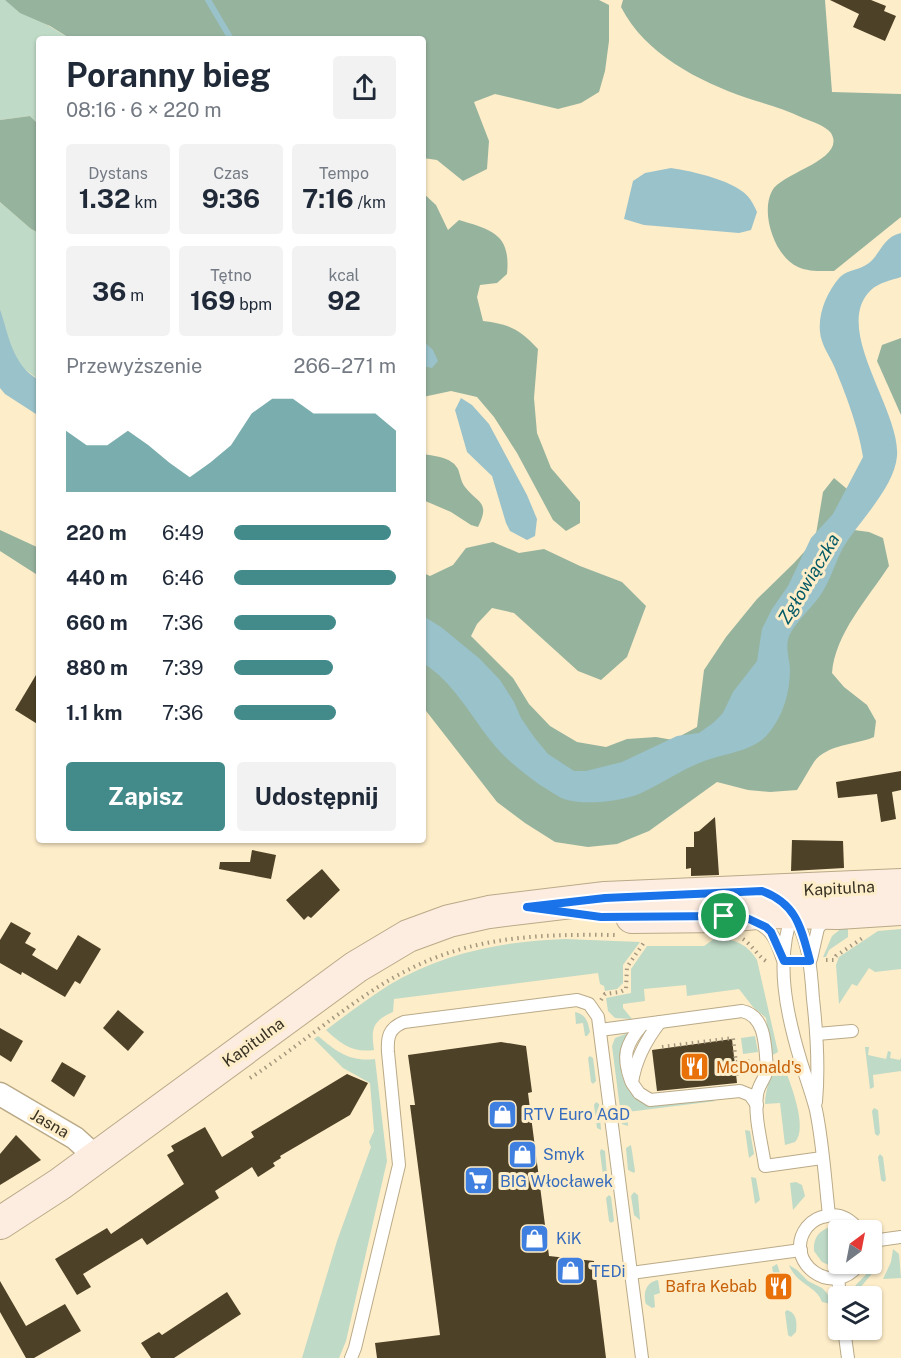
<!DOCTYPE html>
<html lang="pl">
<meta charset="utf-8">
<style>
:root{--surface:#fff;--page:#f2f2f3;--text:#1f2937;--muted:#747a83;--accent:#438b8b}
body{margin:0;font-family:"Public Sans",sans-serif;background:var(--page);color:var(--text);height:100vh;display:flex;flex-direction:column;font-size:22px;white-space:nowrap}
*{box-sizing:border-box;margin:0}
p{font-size:20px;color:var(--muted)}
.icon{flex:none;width:33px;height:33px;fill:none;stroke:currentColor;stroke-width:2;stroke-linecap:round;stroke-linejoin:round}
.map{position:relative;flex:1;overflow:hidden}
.sheet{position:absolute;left:36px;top:36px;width:390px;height:807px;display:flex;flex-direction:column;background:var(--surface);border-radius:6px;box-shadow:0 2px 4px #0004}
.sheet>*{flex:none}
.needle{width:39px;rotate:32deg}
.fabs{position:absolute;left:828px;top:1220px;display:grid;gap:12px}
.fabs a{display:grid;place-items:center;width:54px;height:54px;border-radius:6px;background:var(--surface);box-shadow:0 2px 4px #0004;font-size:30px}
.pin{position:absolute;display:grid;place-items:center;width:51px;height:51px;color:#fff;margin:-26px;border:3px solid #fff;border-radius:50%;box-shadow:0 2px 6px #0007}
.round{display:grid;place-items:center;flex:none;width:63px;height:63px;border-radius:6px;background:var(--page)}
.overview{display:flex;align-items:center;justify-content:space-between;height:102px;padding:0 30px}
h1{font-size:33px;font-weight:700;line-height:45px}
.stats{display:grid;grid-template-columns:repeat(3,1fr);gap:9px;height:102px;padding:6px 30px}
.stats div{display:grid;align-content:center;border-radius:6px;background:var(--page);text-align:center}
.stats b{font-size:26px;font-weight:700}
.stats small{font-size:16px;font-weight:400}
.stats p{font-size:16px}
.chart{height:168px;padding:12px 30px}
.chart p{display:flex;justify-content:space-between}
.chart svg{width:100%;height:108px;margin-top:6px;fill:var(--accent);opacity:.7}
.action{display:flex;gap:12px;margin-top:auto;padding:12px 30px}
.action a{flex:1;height:69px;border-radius:6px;background:var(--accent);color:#fff;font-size:24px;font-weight:700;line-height:69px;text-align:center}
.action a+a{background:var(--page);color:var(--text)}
ul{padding:0 30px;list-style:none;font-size:20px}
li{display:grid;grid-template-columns:96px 72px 1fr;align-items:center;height:45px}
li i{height:15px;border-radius:8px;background:var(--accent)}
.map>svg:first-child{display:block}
.green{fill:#bfdac7}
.forest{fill:#96b39e}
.water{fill:#9ac2ca}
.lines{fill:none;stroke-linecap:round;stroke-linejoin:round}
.stream{stroke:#9ac2ca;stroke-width:6}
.building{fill:#4d4127}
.lane-casing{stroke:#baaa88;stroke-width:14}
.street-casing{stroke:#baaa88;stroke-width:25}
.secondary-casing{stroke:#baaa88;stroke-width:34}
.path{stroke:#a4987e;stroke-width:4;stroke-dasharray:1.5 4.5;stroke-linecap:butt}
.lane{stroke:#fff;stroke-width:12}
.street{stroke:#fff;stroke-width:22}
.secondary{stroke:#fdece0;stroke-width:32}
.route-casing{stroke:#fff;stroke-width:12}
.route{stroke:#1a73e8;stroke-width:8}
.labels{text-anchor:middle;stroke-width:6;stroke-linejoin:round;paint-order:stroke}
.street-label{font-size:16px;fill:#373123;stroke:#feedc9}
.food-label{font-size:16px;fill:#c56008;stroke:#feedc9;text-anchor:start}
.shop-label{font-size:16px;fill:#366cbe;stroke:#feedc9;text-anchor:start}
.water-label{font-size:18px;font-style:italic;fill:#035a67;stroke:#feedc9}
</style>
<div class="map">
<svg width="901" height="1358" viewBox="0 0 901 1358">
<rect width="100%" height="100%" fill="#feedc9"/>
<g class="green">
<polygon points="0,0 5,0 71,39 39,39 39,125 30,116 0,120"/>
<polygon points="0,202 31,229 39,233 39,380 22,367 16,358 9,343 0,309"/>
<polygon points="848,923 848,937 829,950 826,957 823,957 832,936"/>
<polygon points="901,929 901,969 875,972 869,968 857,986 852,984 839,1004 836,965 839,957 878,931"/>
<path d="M 565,939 L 640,942 L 623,965 L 623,983 L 617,989 L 605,991 L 604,986 L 600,984 L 598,973 L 394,999 L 393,1012 C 372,1021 371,1029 374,1050 C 352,1053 341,1044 326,1030 C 346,1015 367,999 389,985 C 443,953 503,941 565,939 Z"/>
<path d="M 714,939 C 733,938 747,943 757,960 L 778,1052 L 771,1056 L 766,1018 L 753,1007 L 739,989 L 687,996 L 686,985 L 644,989 L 645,1001 L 623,1004 L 623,1008 L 632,1019 L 615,1018 L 608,1011 L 606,998 L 631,993 L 631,969 L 647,946 L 704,946 Z"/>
<path d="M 575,1012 C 586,1014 588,1022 590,1032 L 587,1036 L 585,1036 L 583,1023 L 576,1024 Z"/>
<path d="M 628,1033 C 625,1059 612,1075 636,1098 L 705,1098 L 716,1101 L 627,1112 L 628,1126 L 622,1124 L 612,1046 L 615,1038 Z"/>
<path d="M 318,1036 C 337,1052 350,1062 375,1059 L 387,1161 L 346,1341 L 339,1358 L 302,1358 L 337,1241 L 371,1147 L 369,1142 L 374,1131 L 370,1083 L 343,1068 L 314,1039 Z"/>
<polygon points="755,1036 758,1052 743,1054 741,1038"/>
<polygon points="865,1047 869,1047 868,1055 886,1059 888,1051 891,1052 890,1058 900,1060 901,1057 901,1071 873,1075 874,1087 870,1089"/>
<polygon points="590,1056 593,1058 596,1081 593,1084 591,1082 588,1058"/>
<path d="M 777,1061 L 782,1062 C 789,1079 809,1128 795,1142 L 785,1145 L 780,1103 L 765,1104 C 765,1089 772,1077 772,1062 Z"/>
<polygon points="596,1102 599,1104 601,1130 597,1128 594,1105"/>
<polygon points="874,1108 878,1110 880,1133 878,1136 875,1134 872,1111"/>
<polygon points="745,1130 750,1131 754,1154 749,1158"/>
<polygon points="631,1145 635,1171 634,1173 628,1170 626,1148"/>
<polygon points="601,1149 605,1151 607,1176 603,1175 600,1152"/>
<polygon points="880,1154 883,1157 886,1180 884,1182 881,1180 878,1157"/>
<polygon points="751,1177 756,1178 760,1200 755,1204"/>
<polygon points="796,1182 802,1185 805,1196 793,1210 790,1183"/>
<polygon points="634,1192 638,1195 640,1220 634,1215 631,1196"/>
<polygon points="609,1195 611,1197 614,1221 611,1223 609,1221 606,1198"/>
<path d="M 831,1227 L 844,1230 L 838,1230 L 838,1239 L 835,1241 L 838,1245 L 838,1263 L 843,1263 L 831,1266 L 822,1262 L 814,1251 C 813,1238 819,1230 831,1227 Z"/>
<polygon points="893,1249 899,1254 901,1278 883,1279 891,1262"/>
<path d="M 882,1252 L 877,1268 L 858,1290 L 857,1296 L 850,1296 C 853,1285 861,1281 868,1272 C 873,1265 874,1258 882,1252 Z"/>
<polygon points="777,1264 781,1276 793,1291 786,1292 782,1289 781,1279 774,1278 772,1267"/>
<path d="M 789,1265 L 797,1270 L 808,1281 L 822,1288 L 827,1293 L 831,1304 L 822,1302 C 817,1286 797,1285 789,1265 Z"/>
<path d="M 658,1280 L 660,1293 L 654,1295 L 655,1307 L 652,1308 L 646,1304 C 643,1293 646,1282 658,1280 Z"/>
<path d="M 787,1310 C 797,1313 797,1323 796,1332 L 791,1337 L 788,1335 L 785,1312 Z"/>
</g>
<g class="forest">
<polygon points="5,0 599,0 609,5 609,41 605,71 599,92 581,103 558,109 495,94 474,102 489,141 487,169 463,181 437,160 423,158 423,39 71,39 50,26 20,13"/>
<path d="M 623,0 L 825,0 L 832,92 L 901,94 L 901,217 L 834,271 C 822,271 809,272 798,267 C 775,257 760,213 772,191 C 782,172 847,160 831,133 C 826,126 811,121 803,118 C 785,109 766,104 747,98 C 698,81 645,54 621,7 Z"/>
<polygon points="30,116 39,125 39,233 31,229 0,202 0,120"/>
<path d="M 423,193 L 436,205 L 448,230 L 459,220 C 492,230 511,234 507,274 L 497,283 L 480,285 L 477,297 L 483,321 C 509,324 519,329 538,349 L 534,398 L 537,433 L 551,468 L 580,502 L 580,523 L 566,531 L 553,520 L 517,453 L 494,417 L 477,397 L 451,391 L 423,397 Z"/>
<polygon points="901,338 901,415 877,361 882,345"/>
<path d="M 423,454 C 434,456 452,457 458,469 C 460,474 461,482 465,487 C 477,503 491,501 478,527 L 471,525 L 451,512 L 423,500 Z"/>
<path d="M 834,478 L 853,494 L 854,530 L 869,532 L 883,538 L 889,566 C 868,598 835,634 832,673 L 844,687 L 867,705 L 876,721 L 874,737 C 855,745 827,744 814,762 C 808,771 803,781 797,790 L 770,792 L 748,790 L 717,782 L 649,831 L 617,844 L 588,847 L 555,842 L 525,823 L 497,802 L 423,707 L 423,573 L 430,576 L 453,565 L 466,548 L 493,542 L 519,553 L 544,549 L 580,566 L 622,582 L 646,606 L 627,657 L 601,680 L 578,671 L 514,613 L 492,608 L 477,624 L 471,636 L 513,678 L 529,704 L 550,726 L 577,742 L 606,747 L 627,739 L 656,737 L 673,740 L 697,727 L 704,670 L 726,637 L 757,599 L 794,563 L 815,540 L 823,492 Z"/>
<polygon points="0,530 39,548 39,576 0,551"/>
</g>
<g class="water">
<path d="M 671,168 C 692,171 738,181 750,199 C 753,203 755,208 757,212 L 751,230 L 739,233 L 644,225 L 624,219 L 633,181 L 645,173 Z"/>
<path d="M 901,233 L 901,277 C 892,280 878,283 871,290 C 831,328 901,410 897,456 C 895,484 864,517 848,540 C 837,555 833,575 823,591 C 814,606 800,617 791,632 C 784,644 789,656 790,669 C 790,693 783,717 767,735 C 752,751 727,753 707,760 C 683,768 662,784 639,794 C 621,801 584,806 564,799 C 556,796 548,789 540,785 C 522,772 504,758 491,741 C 469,713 453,682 423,663 L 423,616 L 441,627 L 480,659 L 500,680 L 514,702 L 521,718 L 534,737 L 548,754 L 574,771 L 586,771 L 622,762 L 677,736 L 699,733 L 713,723 L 723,713 L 733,692 L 757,661 L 762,629 L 772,609 L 788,586 L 811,538 L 833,514 L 863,457 C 859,429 845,392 834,366 C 829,355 821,344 820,332 C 818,313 827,292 840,277 C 847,270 860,270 869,263 C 881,253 883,237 901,233 Z"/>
<path d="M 0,309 C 9,336 12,365 39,380 L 39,416 L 5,394 L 0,388 Z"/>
<polygon points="423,341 433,350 438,361 432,368 423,366"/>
<polygon points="461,398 472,405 489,424 527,495 537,519 535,536 527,540 510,531 506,523 492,476 467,452 455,410"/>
</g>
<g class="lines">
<polyline class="stream" points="208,0 231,39"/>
</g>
<g class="building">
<polygon points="830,0 871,0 886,6 884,11 896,16 885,41 853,27 859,14"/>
<polygon points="39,670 39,725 15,710"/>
<polygon points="901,771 901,790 892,792 896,819 881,822 877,794 838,798 836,782"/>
<polygon points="715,817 719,875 691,876 691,868 686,869 686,847 694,847 694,832 699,831"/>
<polygon points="792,840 843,841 844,868 791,871"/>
<polygon points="252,850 276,855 271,879 219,869 220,862 250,862"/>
<polygon points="322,869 340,890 311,918 308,916 304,920 286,900"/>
<polygon points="11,922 31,933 25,943 36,949 32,955 57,970 78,935 101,949 80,984 75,981 65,997 22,972 21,975 0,963 0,940"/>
<polygon points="118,1010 144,1032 128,1051 103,1028"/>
<polygon points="0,1028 23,1041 11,1062 0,1055"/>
<polygon points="732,1039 737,1083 657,1091 652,1050"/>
<polygon points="501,1042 526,1046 532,1092 528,1093 549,1256 594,1261 606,1358 377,1358 375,1343 440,1335 410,1105 415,1105 408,1055"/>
<polygon points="62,1062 86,1076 74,1097 51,1081"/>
<polygon points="347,1074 368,1083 350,1115 280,1156 281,1158 273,1163 275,1166 258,1177 252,1167 215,1191 219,1198 147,1245 142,1238 83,1274 91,1287 77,1295 55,1259 107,1228 111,1234 184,1184 167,1155 174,1151 171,1146 205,1127 222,1157 254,1137 251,1132"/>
<polygon points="16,1135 41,1160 0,1185 0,1154"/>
<polygon points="0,1281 26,1326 65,1304 81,1331 34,1358 26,1358 0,1312"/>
<polygon points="227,1292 241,1314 174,1358 151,1358 141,1343 159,1332 162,1335"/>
</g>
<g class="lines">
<defs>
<g id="lane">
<path d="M 793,913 C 774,960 787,1016 801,1062 C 806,1078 812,1094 816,1110 C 823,1144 825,1180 829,1215"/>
<path d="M 793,914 C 809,940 811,969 813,999 C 817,1034 819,1068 816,1102"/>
<path d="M 754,921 C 773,929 777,942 783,960"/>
<polyline points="811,959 818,928 827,918"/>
<path d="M 660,1022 C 646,1040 635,1061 632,1083 L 639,1093 L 650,1100 L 740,1091 L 750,1095 L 757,1105"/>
<path d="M 600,1030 L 742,1011 C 767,1016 765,1049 767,1069 C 766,1078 758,1085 757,1095 C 754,1117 762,1144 765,1166 L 822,1158"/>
<polyline points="817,1034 852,1031"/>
<path d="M 631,1081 C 622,1056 625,1045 642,1025"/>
<path d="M 859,1230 C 851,1220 840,1213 827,1216 C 819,1217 812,1221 807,1227 C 781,1261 834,1301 860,1263"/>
<polyline points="872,1241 901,1237"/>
<polyline points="631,1273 801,1250"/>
<polyline points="838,1278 840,1296"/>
<polyline points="844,1329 848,1358"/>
<path d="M 351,1358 L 355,1348 L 399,1165 L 388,1052 C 387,1037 389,1028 404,1022 L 577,1000 L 589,1004 L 598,1017 L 642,1358"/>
</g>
<polyline id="street" points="0,1094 75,1138 96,1157"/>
<g id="secondary">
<polyline points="632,917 724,916 768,912 838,913 901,909"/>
<polyline points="0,1223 60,1184 356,967 408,936 449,921 489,912 605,898 901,885"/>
</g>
</defs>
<use href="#lane" class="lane-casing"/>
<use href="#street" class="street-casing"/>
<use href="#secondary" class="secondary-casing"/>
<g class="path">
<path d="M 743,939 C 752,945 760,959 768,962"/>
<polyline points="826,960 834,960 836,956 864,937"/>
<polyline points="601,1000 605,994 620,992 626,989 627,967 645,941"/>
<polyline points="662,1047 733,1038 738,1079"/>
<polyline points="736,1062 754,1061"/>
<path d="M 250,1078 C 298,1047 342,1008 391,979 C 465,936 534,934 617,935"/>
</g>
<use href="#lane" class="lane"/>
<use href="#street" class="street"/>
<use href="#secondary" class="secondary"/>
</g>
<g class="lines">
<defs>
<path id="route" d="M 762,891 C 797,904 801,928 810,961 L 784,961 L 771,932 L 766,927 L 749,919 L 724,916 L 601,917 L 527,907 L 605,898 Z"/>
</defs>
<use href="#route" class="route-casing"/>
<use href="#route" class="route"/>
</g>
<defs>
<symbol id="restaurant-square" viewBox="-11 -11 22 22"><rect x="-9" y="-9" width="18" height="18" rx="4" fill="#e8710a" stroke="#feedc9"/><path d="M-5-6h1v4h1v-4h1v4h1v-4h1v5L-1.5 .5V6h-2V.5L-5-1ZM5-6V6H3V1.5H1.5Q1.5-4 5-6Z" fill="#fff"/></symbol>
<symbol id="shop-square" viewBox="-11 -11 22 22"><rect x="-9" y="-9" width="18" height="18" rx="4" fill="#3f7fe0" stroke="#feedc9"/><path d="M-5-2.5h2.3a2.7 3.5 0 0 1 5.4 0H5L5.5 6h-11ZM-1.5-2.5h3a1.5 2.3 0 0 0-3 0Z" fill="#fff"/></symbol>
<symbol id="supermarket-square" viewBox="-11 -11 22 22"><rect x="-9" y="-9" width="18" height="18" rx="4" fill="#3f7fe0" stroke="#feedc9"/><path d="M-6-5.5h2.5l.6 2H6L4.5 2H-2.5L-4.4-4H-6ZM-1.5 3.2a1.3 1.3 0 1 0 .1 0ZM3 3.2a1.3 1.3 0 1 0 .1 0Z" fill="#fff"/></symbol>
</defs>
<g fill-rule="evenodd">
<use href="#restaurant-square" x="678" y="1050" width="33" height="33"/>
<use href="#shop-square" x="486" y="1098" width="33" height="33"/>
<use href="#shop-square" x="506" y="1138" width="33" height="33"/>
<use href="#supermarket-square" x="462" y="1164" width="33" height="33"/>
<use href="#shop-square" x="518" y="1222" width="33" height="33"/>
<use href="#shop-square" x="554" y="1254" width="33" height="33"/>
<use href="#restaurant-square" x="762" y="1270" width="33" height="33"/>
</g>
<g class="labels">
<g class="street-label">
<text transform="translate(839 888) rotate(-3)" y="6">Kapitulna</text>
<text transform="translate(253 1042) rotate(-36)" y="6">Kapitulna</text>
<text transform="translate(50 1123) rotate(30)" y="6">Jasna</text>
</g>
<g class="food-label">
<text x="716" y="1073">McDonald's</text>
<text x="757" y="1292" text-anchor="end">Bafra Kebab</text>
</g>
<g class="shop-label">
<text x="523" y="1120">RTV Euro AGD</text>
<text x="543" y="1160">Smyk</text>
<text x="500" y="1187">BIG Włocławek</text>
<text x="556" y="1244">KiK</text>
<text x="591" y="1277">TEDi</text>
</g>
<g class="water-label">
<text transform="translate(809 579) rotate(-59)" y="6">Zgłowiączka</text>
</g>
</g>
</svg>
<div class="fabs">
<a><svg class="needle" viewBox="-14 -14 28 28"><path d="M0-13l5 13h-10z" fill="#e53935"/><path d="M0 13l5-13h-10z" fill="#747a83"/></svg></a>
<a><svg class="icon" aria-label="layers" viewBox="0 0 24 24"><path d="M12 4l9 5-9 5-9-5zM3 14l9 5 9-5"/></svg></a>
</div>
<div class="pin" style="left:724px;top:916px;background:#1e9e55"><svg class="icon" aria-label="arrive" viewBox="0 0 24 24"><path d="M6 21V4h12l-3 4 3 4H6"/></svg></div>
<section class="sheet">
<div class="overview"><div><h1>Poranny bieg</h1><p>08:16 · 6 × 220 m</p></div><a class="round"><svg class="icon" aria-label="share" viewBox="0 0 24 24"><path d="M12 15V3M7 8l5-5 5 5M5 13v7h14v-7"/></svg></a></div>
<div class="stats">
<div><p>Dystans</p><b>1.32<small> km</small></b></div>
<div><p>Czas</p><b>9:36</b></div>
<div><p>Tempo</p><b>7:16<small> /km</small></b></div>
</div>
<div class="stats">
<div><b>36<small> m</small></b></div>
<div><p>Tętno</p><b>169<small> bpm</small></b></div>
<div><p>kcal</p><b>92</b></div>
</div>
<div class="chart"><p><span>Przewyższenie</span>266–271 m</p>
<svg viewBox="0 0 160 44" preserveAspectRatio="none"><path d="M0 44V19L10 25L20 25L30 19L40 25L50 32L60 38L70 32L80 25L90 12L100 6L110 6L120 12L130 12L140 12L150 12L160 19V44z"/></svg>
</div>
<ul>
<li><b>220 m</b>6:49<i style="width:97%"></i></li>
<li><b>440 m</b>6:46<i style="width:100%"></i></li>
<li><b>660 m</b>7:36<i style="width:63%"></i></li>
<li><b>880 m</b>7:39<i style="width:61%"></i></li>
<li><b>1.1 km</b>7:36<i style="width:63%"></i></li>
</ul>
<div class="action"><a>Zapisz</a><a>Udostępnij</a></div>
</section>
</div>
